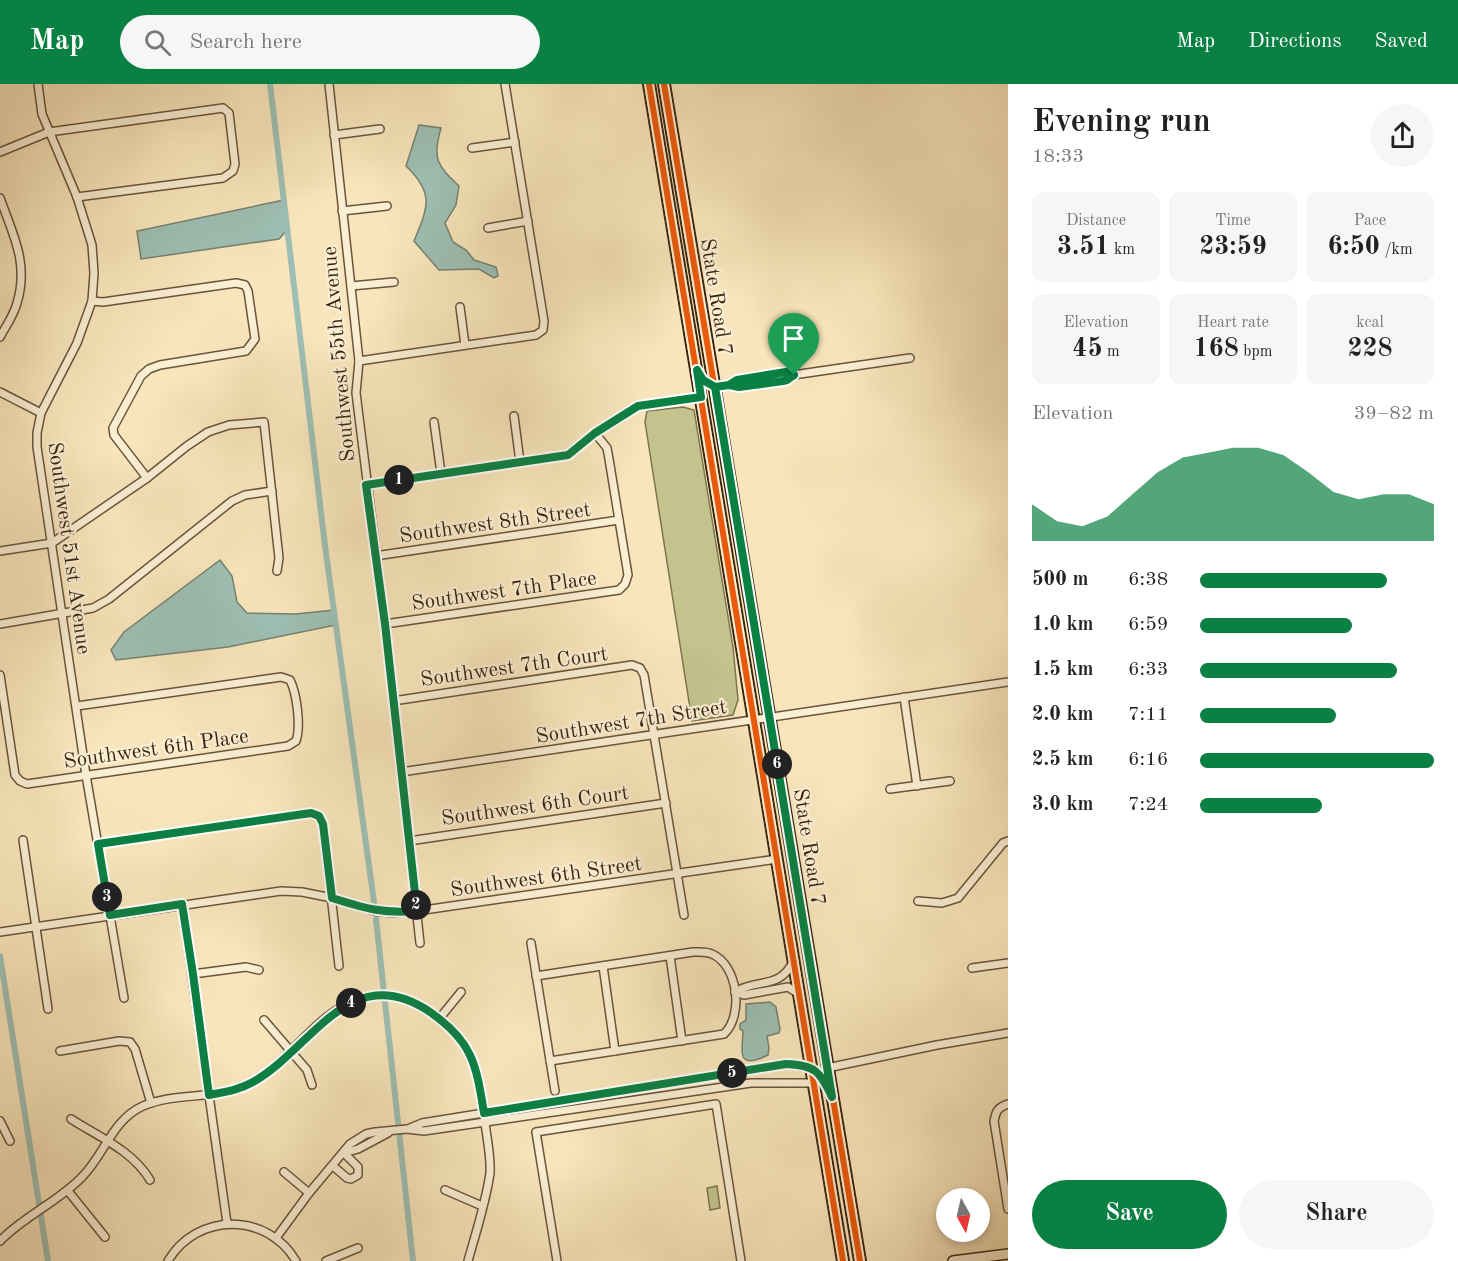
<!DOCTYPE html>
<meta charset="utf-8">
<style>
:root{--surface:#fff;--page:#f6f6f6;--text:#222;--muted:#767676;--accent:#0b8043}
body{margin:0;font-family:"Old Standard TT",serif;background:var(--page);color:var(--text);height:100vh;display:flex;flex-direction:column;font-size:22px;white-space:nowrap}
*{box-sizing:border-box;margin:0}
p{font-size:20px;color:var(--muted)}
.icon{flex:none;width:33px;height:33px;fill:none;stroke:currentColor;stroke-width:2;stroke-linecap:round;stroke-linejoin:round}
.map{position:relative;flex:1;overflow:hidden}
.details{display:flex;flex-direction:column;background:var(--surface);width:450px}
.details>*{flex:none}
.needle{width:39px;rotate:172deg}
.buttons{position:absolute;left:936px;top:1104px;display:grid;gap:12px}
.buttons a{display:grid;place-items:center;width:54px;height:54px;border-radius:50%;background:var(--surface);box-shadow:0 3px 9px #0003;font-size:30px}
.pin{position:absolute;display:grid;place-items:center;width:51px;height:51px;color:#fff;margin:-62px -26px;border-radius:50% 50% 50% 0;rotate:-45deg;box-shadow:0 0 6px #0007}
.pin .icon{rotate:45deg}
.km{position:absolute;width:30px;height:30px;margin:-15px;border-radius:50%;background:#222;color:#fff;font-size:16px;line-height:30px;text-align:center}
.round{display:grid;place-items:center;flex:none;width:63px;height:63px;border-radius:32px;background:var(--page)}
.summary{display:flex;align-items:center;justify-content:space-between;height:102px;padding:0 24px}
h1{font-size:33px;font-weight:700;line-height:45px}
.metrics{display:grid;grid-template-columns:repeat(3,1fr);gap:9px;height:102px;padding:6px 24px}
.metrics div{display:grid;align-content:center;border-radius:12px;background:var(--page);text-align:center}
.metrics b{font-size:26px;font-weight:700}
.metrics small{font-size:16px;font-weight:400}
.metrics p{font-size:16px}
.chart{height:168px;padding:12px 24px}
.chart p{display:flex;justify-content:space-between}
.chart svg{width:100%;height:108px;margin-top:6px;fill:var(--accent);opacity:.7}
.primary-button{display:flex;gap:12px;margin-top:auto;padding:12px 24px}
.primary-button a{flex:1;height:69px;border-radius:36px;background:var(--accent);color:#fff;font-size:24px;font-weight:700;line-height:69px;text-align:center}
.primary-button a+a{background:var(--page);color:var(--text)}
ul{padding:0 24px;list-style:none;font-size:20px}
li{display:grid;grid-template-columns:96px 72px 1fr;align-items:center;height:45px}
li i{height:15px;border-radius:8px;background:var(--accent)}
header{display:flex;align-items:center;gap:36px;box-sizing:border-box;height:84px;padding:0 30px;background:var(--accent);color:#fff}
header strong{font-size:28px}
nav{display:flex;gap:33px;margin-inline-start:auto;font-size:21px}
.search{width:420px;height:54px;background:var(--page);display:flex;align-items:center;gap:15px;box-sizing:border-box;padding:0 21px;border-radius:33px;color:var(--muted);font-size:22px}
main{display:flex;flex:1;min-height:0}
.map>svg:first-child{display:block}
.green{fill:#c2c38d;stroke:#7e744e;stroke-width:1.5}
.water{fill:#9dbfb3;stroke:#758171;stroke-width:1.5}
.lines{fill:none;stroke-linecap:round;stroke-linejoin:round}
.canal{stroke:#9dbfb3;stroke-width:6}
.minor-casing{stroke:#69543a;stroke-width:10}
.secondary-casing{stroke:#39240f;stroke-width:12}
.primary-casing{stroke:#39240f;stroke-width:14}
.minor{stroke:#faeed3;stroke-width:7}
.secondary{stroke:#faeed3;stroke-width:9}
.primary{stroke:#ecc27e;stroke-width:10}
.cycleway-casing{stroke:#faeed3;stroke-width:10}
.cycleway{stroke:#e8590c;stroke-width:6}
.route-casing{stroke:#fff;stroke-width:12}
.route{stroke:#0b8043;stroke-width:8}
.labels{text-anchor:middle;stroke-width:4.5;stroke-linejoin:round;paint-order:stroke}
.street-label{font-size:21px;fill:#39240f;stroke:#faeed3}
</style>
<header>
<strong>Map</strong>
<div class="search"><svg class="icon" aria-label="search" viewBox="0 0 24 24"><circle cx="10" cy="10" r="6"/><path d="M15 15l6 6"/></svg>Search here</div>
<nav><a>Map</a><a>Directions</a><a>Saved</a></nav>
</header>
<main>
<div class="map">
<svg width="1008" height="1177" viewBox="0 0 1008 1177">
<rect width="100%" height="100%" fill="#f8e5bb"/>
<filter id="stains"><feTurbulence type="fractalNoise" baseFrequency=".00333" numOctaves="4"/><feColorMatrix values="0 0 0 0 .2 0 0 0 0 .09 0 0 0 0 .02 0 0 0 .5 -.17"/></filter>
<radialGradient id="worn" r=".72"><stop offset=".6" stop-color="#630" stop-opacity="0"/><stop offset="1" stop-color="#630" stop-opacity=".3"/></radialGradient>
<g class="green">
<polygon points="683,323 694,326 733,563 738,616 733,631 692,637 645,338 647,327"/>
<polygon points="717,1102 720,1124 710,1126 707,1104"/>
</g>
<g class="water">
<path d="M 419,41 L 441,44 C 432,75 437,81 459,102 L 456,121 L 445,139 L 453,158 L 466,166 L 474,176 L 496,183 L 498,192 L 494,194 L 479,185 L 439,186 L 414,157 C 428,123 435,110 406,82 Z"/>
<polygon points="284,116 287,146 279,155 141,175 137,147"/>
<polygon points="220,476 232,492 237,518 247,529 296,530 334,526 336,541 228,563 116,576 111,566 124,548"/>
<path d="M 770,918 L 776,923 L 780,945 L 779,949 L 767,952 L 769,964 L 768,971 C 737,986 742,970 743,947 L 740,945 L 740,940 L 746,936 L 746,920 Z"/>
</g>
<g class="lines">
<g class="canal">
<polyline points="270,0 325,462 374,818"/>
<polyline points="376,835 413,1177"/>
<polyline points="0,872 48,1177"/>
</g>
<defs>
<g id="minor">
<polyline points="38,0 42,30 77,113 92,161 94,189 92,217 77,259 41,329 37,349 37,363 86,691 124,914"/>
<polyline points="329,0 359,277 356,309 385,540 420,859"/>
<polyline points="334,51 380,45"/>
<polyline points="472,64 515,58"/>
<polyline points="0,68 49,48 223,24 229,29 235,80 233,87 223,94 77,113"/>
<path d="M 0,114 C 13,151 29,179 17,219 C 14,231 6,242 0,253"/>
<polyline points="342,127 387,122"/>
<polyline points="488,144 528,137"/>
<polyline points="351,202 394,198"/>
<polyline points="92,217 103,218 236,199 245,201 248,207 255,255 246,267 160,281 149,285 141,292 113,344 114,351 147,394"/>
<polyline points="460,223 465,261"/>
<polyline points="359,277 536,251 543,246 544,237 505,0"/>
<polyline points="729,301 739,303 787,296 793,291"/>
<polyline points="715,303 729,301 737,296 786,288 793,291 910,274"/>
<polyline points="0,308 41,329"/>
<polyline points="514,332 520,378"/>
<polyline points="434,338 441,389"/>
<polyline points="366,401 568,371 595,349 638,322 701,313"/>
<polyline points="0,467 52,459 147,394 187,362 208,348 229,341 264,338 279,474 277,487"/>
<polyline points="375,472 619,436"/>
<polyline points="0,540 93,524 109,515 232,417 245,411 272,407"/>
<polyline points="385,540 619,506 625,500 628,491 609,375 607,364 595,349"/>
<path d="M 0,591 L 15,691 L 20,697 L 27,700 L 288,662 L 296,657 C 301,643 297,610 290,596 L 281,593 L 77,622"/>
<polyline points="904,613 917,702"/>
<polyline points="393,617 632,581 640,584 644,591 684,831"/>
<path d="M 401,688 C 604,659 806,627 1008,598"/>
<polyline points="890,705 950,697"/>
<polyline points="23,756 48,925"/>
<polyline points="409,757 666,719"/>
<polyline points="98,760 311,729 319,732 323,740 339,882"/>
<polyline points="918,817 942,819 958,814 1003,759 1008,757"/>
<polyline points="182,820 227,1139"/>
<polyline points="0,848 281,807 302,808 332,814 374,827 394,829 417,827 777,775"/>
<polyline points="531,859 555,1007"/>
<polyline points="670,872 682,957"/>
<polyline points="603,882 615,967"/>
<polyline points="972,884 1008,879"/>
<polyline points="193,890 246,883 259,886"/>
<path d="M 536,892 L 693,868 C 699,868 706,867 712,870 C 738,881 744,931 724,950 L 550,977"/>
<path d="M 735,908 C 757,894 779,906 793,878"/>
<polyline points="735,908 744,911 788,903 799,910"/>
<polyline points="439,935 461,908"/>
<polyline points="264,936 307,986 312,1001"/>
<polyline points="60,967 119,957 130,958 135,965 151,1019"/>
<polyline points="827,984 937,961 1008,949"/>
<path d="M 1008,1020 C 998,1023 996,1027 994,1037 L 1008,1125"/>
<path d="M 71,1035 C 99,1053 133,1067 150,1096"/>
<polyline points="0,1037 10,1057"/>
<polyline points="410,1044 422,1039 786,980 812,984"/>
<polyline points="344,1069 358,1065 388,1049"/>
<polyline points="333,1082 347,1094 351,1095 358,1091 358,1083 344,1069"/>
<polyline points="284,1088 309,1109"/>
<polyline points="445,1106 482,1122"/>
<polyline points="68,1107 105,1153"/>
<polyline points="276,1154 309,1109 350,1060 366,1050 375,1048 407,1045 424,1047 751,999 814,999"/>
<path d="M 0,1157 C 24,1132 58,1118 82,1093 C 104,1071 113,1035 143,1022 C 178,1007 220,1017 253,998 C 292,976 316,928 360,915 C 390,906 408,914 432,930 C 477,960 479,990 485,1039 C 487,1055 491,1073 490,1089 C 486,1118 476,1148 468,1177"/>
<path d="M 168,1177 C 197,1128 267,1128 296,1177"/>
<polyline points="326,1177 358,1164"/>
<polyline points="557,1177 536,1048 716,1020 741,1177"/>
</g>
<polyline id="secondary" points="953,1177 1008,1170"/>
<g id="primary">
<polyline points="649,0 843,1177"/>
<polyline points="664,0 860,1177"/>
</g>
</defs>
<use href="#minor" class="minor-casing"/>
<use href="#secondary" class="secondary-casing"/>
<use href="#primary" class="primary-casing"/>
<use href="#minor" class="minor"/>
<use href="#secondary" class="secondary"/>
<use href="#primary" class="primary"/>
<defs>
<g id="cycleway">
<polyline points="649,0 843,1177"/>
<polyline points="664,0 860,1177"/>
</g>
</defs>
<use href="#cycleway" class="cycleway-casing"/>
<use href="#cycleway" class="cycleway"/>
</g>
<g class="lines">
<defs>
<path id="route" d="M 794,291 L 786,288 L 737,296 L 729,301 L 715,303 L 703,296 L 697,286 L 701,313 L 638,322 L 595,349 L 568,371 L 366,401 L 385,540 L 417,827 C 382,830 364,824 332,814 L 323,740 L 319,732 L 311,729 L 98,760 L 110,831 L 182,820 L 193,890 L 209,1011 C 224,1008 239,1006 253,998 C 313,964 350,874 430,928 C 473,958 476,980 484,1029 L 786,980 C 816,981 820,988 832,1013 L 715,303 L 729,301 L 739,303 L 783,297 L 787,296 L 794,291"/>
</defs>
<use href="#route" class="route-casing"/>
<use href="#route" class="route"/>
</g>
<g class="labels">
<g class="street-label">
<text transform="translate(717 213) rotate(81)" y="7">State Road 7</text>
<text transform="translate(338 270) rotate(-95)" y="7">Southwest 55th Avenue</text>
<text transform="translate(495 438) rotate(-8)" y="7">Southwest 8th Street</text>
<text transform="translate(70 464) rotate(82)" y="7">Southwest 51st Avenue</text>
<text transform="translate(504 506) rotate(-8)" y="7">Southwest 7th Place</text>
<text transform="translate(514 582) rotate(-8)" y="7">Southwest 7th Court</text>
<text transform="translate(631 637) rotate(-9)" y="7">Southwest 7th Street</text>
<text transform="translate(156 664) rotate(-8)" y="7">Southwest 6th Place</text>
<text transform="translate(535 721) rotate(-8)" y="7">Southwest 6th Court</text>
<text transform="translate(810 763) rotate(81)" y="7">State Road 7</text>
<text transform="translate(546 792) rotate(-8)" y="7">Southwest 6th Street</text>
</g>
</g>
<rect width="100%" height="100%" filter="url(#stains)"/>
<rect width="100%" height="100%" fill="url(#worn)"/>
</svg>
<div class="buttons">
<a><svg class="needle" viewBox="-14 -14 28 28"><path d="M0-13l5 13h-10z" fill="#e53935"/><path d="M0 13l5-13h-10z" fill="#767676"/></svg></a>
</div>
<div class="pin" style="left:794px;top:291px;background:#1e9e55"><svg class="icon" aria-label="arrive" viewBox="0 0 24 24"><path d="M6 21V4h12l-3 4 3 4H6"/></svg></div>
<b class="km" style="left:399px;top:396px">1</b>
<b class="km" style="left:416px;top:821px">2</b>
<b class="km" style="left:107px;top:813px">3</b>
<b class="km" style="left:351px;top:919px">4</b>
<b class="km" style="left:732px;top:989px">5</b>
<b class="km" style="left:777px;top:680px">6</b>
</div>
<section class="details">
<div class="summary"><div><h1>Evening run</h1><p>18:33</p></div><a class="round"><svg class="icon" aria-label="share" viewBox="0 0 24 24"><path d="M12 15V3M7 8l5-5 5 5M5 13v7h14v-7"/></svg></a></div>
<div class="metrics">
<div><p>Distance</p><b>3.51<small> km</small></b></div>
<div><p>Time</p><b>23:59</b></div>
<div><p>Pace</p><b>6:50<small> /km</small></b></div>
</div>
<div class="metrics">
<div><p>Elevation</p><b>45<small> m</small></b></div>
<div><p>Heart rate</p><b>168<small> bpm</small></b></div>
<div><p>kcal</p><b>228</b></div>
</div>
<div class="chart"><p><span>Elevation</span>39–82 m</p>
<svg viewBox="0 0 160 44" preserveAspectRatio="none"><path d="M0 44V29L10 36L20 38L30 34L40 25L50 16L60 10L70 8L80 6L90 6L100 9L110 16L120 24L130 27L140 25L150 25L160 29V44z"/></svg>
</div>
<ul>
<li><b>500 m</b>6:38<i style="width:80%"></i></li>
<li><b>1.0 km</b>6:59<i style="width:65%"></i></li>
<li><b>1.5 km</b>6:33<i style="width:84%"></i></li>
<li><b>2.0 km</b>7:11<i style="width:58%"></i></li>
<li><b>2.5 km</b>6:16<i style="width:100%"></i></li>
<li><b>3.0 km</b>7:24<i style="width:52%"></i></li>
</ul>
<div class="primary-button"><a>Save</a><a>Share</a></div>
</section>
</main>
